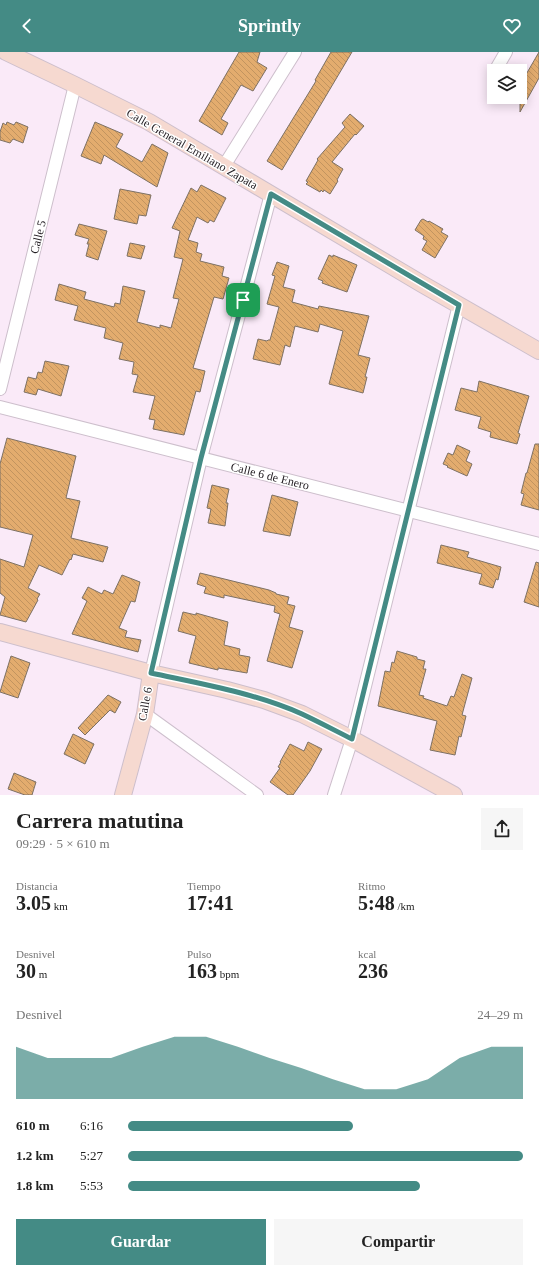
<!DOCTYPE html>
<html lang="es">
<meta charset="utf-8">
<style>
:root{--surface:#fff;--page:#f6f6f6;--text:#222;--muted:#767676;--accent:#448b85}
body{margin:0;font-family:"Times New Roman",serif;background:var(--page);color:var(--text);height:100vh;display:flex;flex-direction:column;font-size:15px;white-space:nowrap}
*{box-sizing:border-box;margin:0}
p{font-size:13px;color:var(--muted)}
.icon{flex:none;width:22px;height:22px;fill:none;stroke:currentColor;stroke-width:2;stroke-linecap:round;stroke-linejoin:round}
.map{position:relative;height:743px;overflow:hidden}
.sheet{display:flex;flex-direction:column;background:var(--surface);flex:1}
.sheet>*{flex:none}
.controls{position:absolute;left:487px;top:12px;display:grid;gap:8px}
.controls a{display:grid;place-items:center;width:40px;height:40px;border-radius:0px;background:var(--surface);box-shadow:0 2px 10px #0003;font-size:20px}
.pin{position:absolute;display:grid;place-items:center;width:34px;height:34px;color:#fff;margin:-17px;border-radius:8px;box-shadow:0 2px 6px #0006}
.round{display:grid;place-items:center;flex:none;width:42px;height:42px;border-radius:0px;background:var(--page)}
.headline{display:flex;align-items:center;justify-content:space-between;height:68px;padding:0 16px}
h1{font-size:22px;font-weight:700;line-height:30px}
.metrics{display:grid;grid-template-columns:repeat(3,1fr);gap:6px;height:68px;padding:4px 16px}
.metrics div{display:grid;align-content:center}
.metrics b{font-size:20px;font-weight:700}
.metrics small{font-size:11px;font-weight:400}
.metrics p{font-size:11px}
.chart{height:112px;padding:8px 16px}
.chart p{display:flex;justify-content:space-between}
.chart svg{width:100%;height:72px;margin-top:4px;fill:var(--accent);opacity:.7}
.button{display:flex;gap:8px;margin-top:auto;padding:8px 16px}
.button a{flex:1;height:46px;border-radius:0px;background:var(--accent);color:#fff;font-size:16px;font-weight:700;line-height:46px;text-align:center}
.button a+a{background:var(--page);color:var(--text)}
ul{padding:0 16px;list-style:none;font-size:13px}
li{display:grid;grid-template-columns:64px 48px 1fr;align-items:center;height:30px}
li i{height:10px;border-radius:5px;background:var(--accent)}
header{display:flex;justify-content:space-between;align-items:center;height:52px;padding:0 16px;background:var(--accent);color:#fff;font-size:18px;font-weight:700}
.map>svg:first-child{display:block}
.building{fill:url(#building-back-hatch);stroke:#7d7164}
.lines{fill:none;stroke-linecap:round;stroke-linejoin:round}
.street-casing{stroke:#cdbfcc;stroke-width:14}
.secondary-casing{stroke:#cdbfcc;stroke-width:18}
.street{stroke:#fff;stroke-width:12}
.secondary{stroke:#f6d9d0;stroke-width:16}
.route-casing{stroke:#fff;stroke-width:8}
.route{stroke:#448b85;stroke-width:5}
.labels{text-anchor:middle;stroke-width:3;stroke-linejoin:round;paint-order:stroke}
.street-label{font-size:12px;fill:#231e23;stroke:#fff}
</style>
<header><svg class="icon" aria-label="back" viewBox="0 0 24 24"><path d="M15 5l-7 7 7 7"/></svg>Sprintly<svg class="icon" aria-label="heart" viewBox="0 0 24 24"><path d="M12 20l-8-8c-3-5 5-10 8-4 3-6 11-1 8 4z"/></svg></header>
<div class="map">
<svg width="539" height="743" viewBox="0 0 539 743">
<defs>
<pattern id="building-back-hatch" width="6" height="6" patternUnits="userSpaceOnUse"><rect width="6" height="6" fill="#e3ac6e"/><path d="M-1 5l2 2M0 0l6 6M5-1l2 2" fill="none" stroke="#c2945f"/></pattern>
</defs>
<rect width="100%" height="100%" fill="#faeaf8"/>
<g class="building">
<polygon points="239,0 260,0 257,10 267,16 253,39 241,33 221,67 228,71 222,83 199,69"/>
<polygon points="331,0 352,0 282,118 267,109 316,29 315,28"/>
<polygon points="539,0 539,26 520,60 520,33"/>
<polygon points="350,62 364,74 356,83 355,82 332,110 343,117 337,128 338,129 330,142 324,138 323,140 321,138 320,140 306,132 308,130 306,129 318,108 317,107 345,75 342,71"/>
<polygon points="7,70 14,73 16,70 28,75 23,91 13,87 10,91 0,88 0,80 3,71 6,73"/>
<polygon points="95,70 123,82 116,95 142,110 152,92 168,101 157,135 104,103 101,112 81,104"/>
<polygon points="201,133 226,146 214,170 210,168 208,171 197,165 188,188 198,191 196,200 202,202 200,209 224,215 222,224 229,226 223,247 214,245 193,316 205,319 200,340 196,339 184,383 153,377 155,368 149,367 155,344 133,340 138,323 132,322 134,310 119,307 123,291 104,286 106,276 74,268 78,254 55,248 59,232 86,240 84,247 114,255 115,251 120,252 123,234 145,239 137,270 160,276 160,273 171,276 179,247 173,246 183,207 174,205 180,179 172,176 178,163 191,136 197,140"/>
<polygon points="120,137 151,143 146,164 139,163 137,172 114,167"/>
<polygon points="423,167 428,170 429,169 443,177 441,180 448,184 435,206 422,198 427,189 423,187 424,184 415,178 421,168"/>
<polygon points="79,172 107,179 98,208 86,204 89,192 87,192 89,187 75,183"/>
<polygon points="130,191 145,194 141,207 127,204"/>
<polygon points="329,203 333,205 333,203 357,213 347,240 322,231 323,229 318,227"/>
<polygon points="277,210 289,214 283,235 295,238 292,250 318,257 319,254 369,264 358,303 370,306 365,325 367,325 363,341 329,332 343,279 320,272 318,280 295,274 290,295 285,293 280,313 253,307 258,287 267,289 268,288 270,288 279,255 267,252 275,224 272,223"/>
<polygon points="45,309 69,314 61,344 38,337 36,343 24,340 28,325 36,327 38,320 42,321"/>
<polygon points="479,329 529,344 518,381 520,382 517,392 490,385 491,380 478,376 481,365 455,358 461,336 477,340"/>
<polygon points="7,386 76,404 66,446 80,449 71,486 108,495 103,510 73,502 71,508 70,507 62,523 39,513 28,536 40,542 37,547 38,548 26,570 0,563 5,545 0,541 0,507 24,515 33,483 0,475 0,412"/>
<polygon points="535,392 539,392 539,458 521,453 524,442 521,441 526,421 527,421"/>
<polygon points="457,393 470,399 466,409 472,412 467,424 447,415 448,414 443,412 448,401 453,403"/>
<polygon points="212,433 229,437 226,451 228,451 225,474 208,471 211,457 207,456"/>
<polygon points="272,443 298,450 290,484 263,479"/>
<polygon points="441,493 469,500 467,505 501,515 498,528 496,527 493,536 479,532 482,522 437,511"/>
<polygon points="536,510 539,511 539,555 524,550"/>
<polygon points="200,521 269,538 276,541 276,542 289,545 287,552 295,554 289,575 303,579 292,616 267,609 280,562 274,560 275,554 224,543 224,546 204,541 206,535 197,532"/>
<polygon points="122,523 140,530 135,550 131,549 119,576 127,579 125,585 141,588 138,600 72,582 87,549 82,546 88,535 102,542 104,538 113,542"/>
<polygon points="183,560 196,563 196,561 228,570 224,593 240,597 239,603 250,605 247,621 218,616 218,618 189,611 196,584 178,579"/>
<polygon points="397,599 417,605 417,607 425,609 423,617 426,617 419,643 424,644 423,646 447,654 451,644 454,645 462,622 472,626 462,663 466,664 461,685 459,684 455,703 430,698 437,669 378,654 385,619 390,620 392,610 394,611"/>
<polygon points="11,604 30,611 18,646 0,640"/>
<polygon points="108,643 121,650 115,661 110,658 85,683 78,676"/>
<polygon points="73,682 94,692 85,712 64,702"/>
<polygon points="308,690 322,697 310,719 293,743 288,743 270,730 280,716 278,715 281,710 280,710 290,692 304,699"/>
<polygon points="14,721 36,730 32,743 25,743 8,737"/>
</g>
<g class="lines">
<defs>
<g id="street">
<polyline points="495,19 506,0"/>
<polyline points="224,114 295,0"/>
<polyline points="0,337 75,33"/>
<polyline points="0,355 539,492"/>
<polyline points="151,621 201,406 271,142"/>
<polyline points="145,662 257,743"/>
<polyline points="334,743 352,687 459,253"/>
</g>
<g id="secondary">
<polyline points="6,0 75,33 149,70 422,232 539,299"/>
<polyline points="0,580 151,621 227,638 264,648 302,662 352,687 454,743"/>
<polyline points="123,743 145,662 151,621"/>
</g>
</defs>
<use href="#street" class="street-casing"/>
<use href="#secondary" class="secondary-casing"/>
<use href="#street" class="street"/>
<use href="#secondary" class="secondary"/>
</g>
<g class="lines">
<defs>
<path id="route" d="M 271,142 L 459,253 L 352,687 C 336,679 319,670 302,662 C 255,641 202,632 151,621 L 201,406 Z"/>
</defs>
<use href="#route" class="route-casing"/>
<use href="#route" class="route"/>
</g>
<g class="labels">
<g class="street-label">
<text transform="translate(192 97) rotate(30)" y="4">Calle General Emiliano Zapata</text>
<text transform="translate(38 185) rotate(-76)" y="4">Calle 5</text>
<text transform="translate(270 424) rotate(14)" y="4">Calle 6 de Enero</text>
<text transform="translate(145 652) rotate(-80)" y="4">Calle 6</text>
</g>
</g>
</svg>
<div class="controls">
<a><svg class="icon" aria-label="layers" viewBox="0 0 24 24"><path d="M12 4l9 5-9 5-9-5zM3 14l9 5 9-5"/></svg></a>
</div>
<div class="pin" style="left:243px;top:248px;background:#1e9e55"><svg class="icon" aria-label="arrive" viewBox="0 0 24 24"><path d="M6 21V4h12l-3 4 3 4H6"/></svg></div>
</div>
<section class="sheet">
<div class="headline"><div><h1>Carrera matutina</h1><p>09:29 · 5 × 610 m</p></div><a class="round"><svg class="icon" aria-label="share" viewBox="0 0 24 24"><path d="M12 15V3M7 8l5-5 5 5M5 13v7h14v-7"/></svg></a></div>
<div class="metrics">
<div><p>Distancia</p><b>3.05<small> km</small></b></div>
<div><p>Tiempo</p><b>17:41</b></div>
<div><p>Ritmo</p><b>5:48<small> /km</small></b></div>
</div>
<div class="metrics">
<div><p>Desnivel</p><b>30<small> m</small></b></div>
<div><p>Pulso</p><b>163<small> bpm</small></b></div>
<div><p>kcal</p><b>236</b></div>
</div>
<div class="chart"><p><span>Desnivel</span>24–29 m</p>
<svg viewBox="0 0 160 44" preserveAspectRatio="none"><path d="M0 44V12L10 19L20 19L30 19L40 12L50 6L60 6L70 12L80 19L90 25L100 32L110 38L120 38L130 32L140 19L150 12L160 12V44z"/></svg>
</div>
<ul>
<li><b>610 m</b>6:16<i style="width:57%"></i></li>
<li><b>1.2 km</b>5:27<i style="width:100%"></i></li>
<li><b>1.8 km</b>5:53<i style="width:74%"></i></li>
</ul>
<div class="button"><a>Guardar</a><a>Compartir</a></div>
</section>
